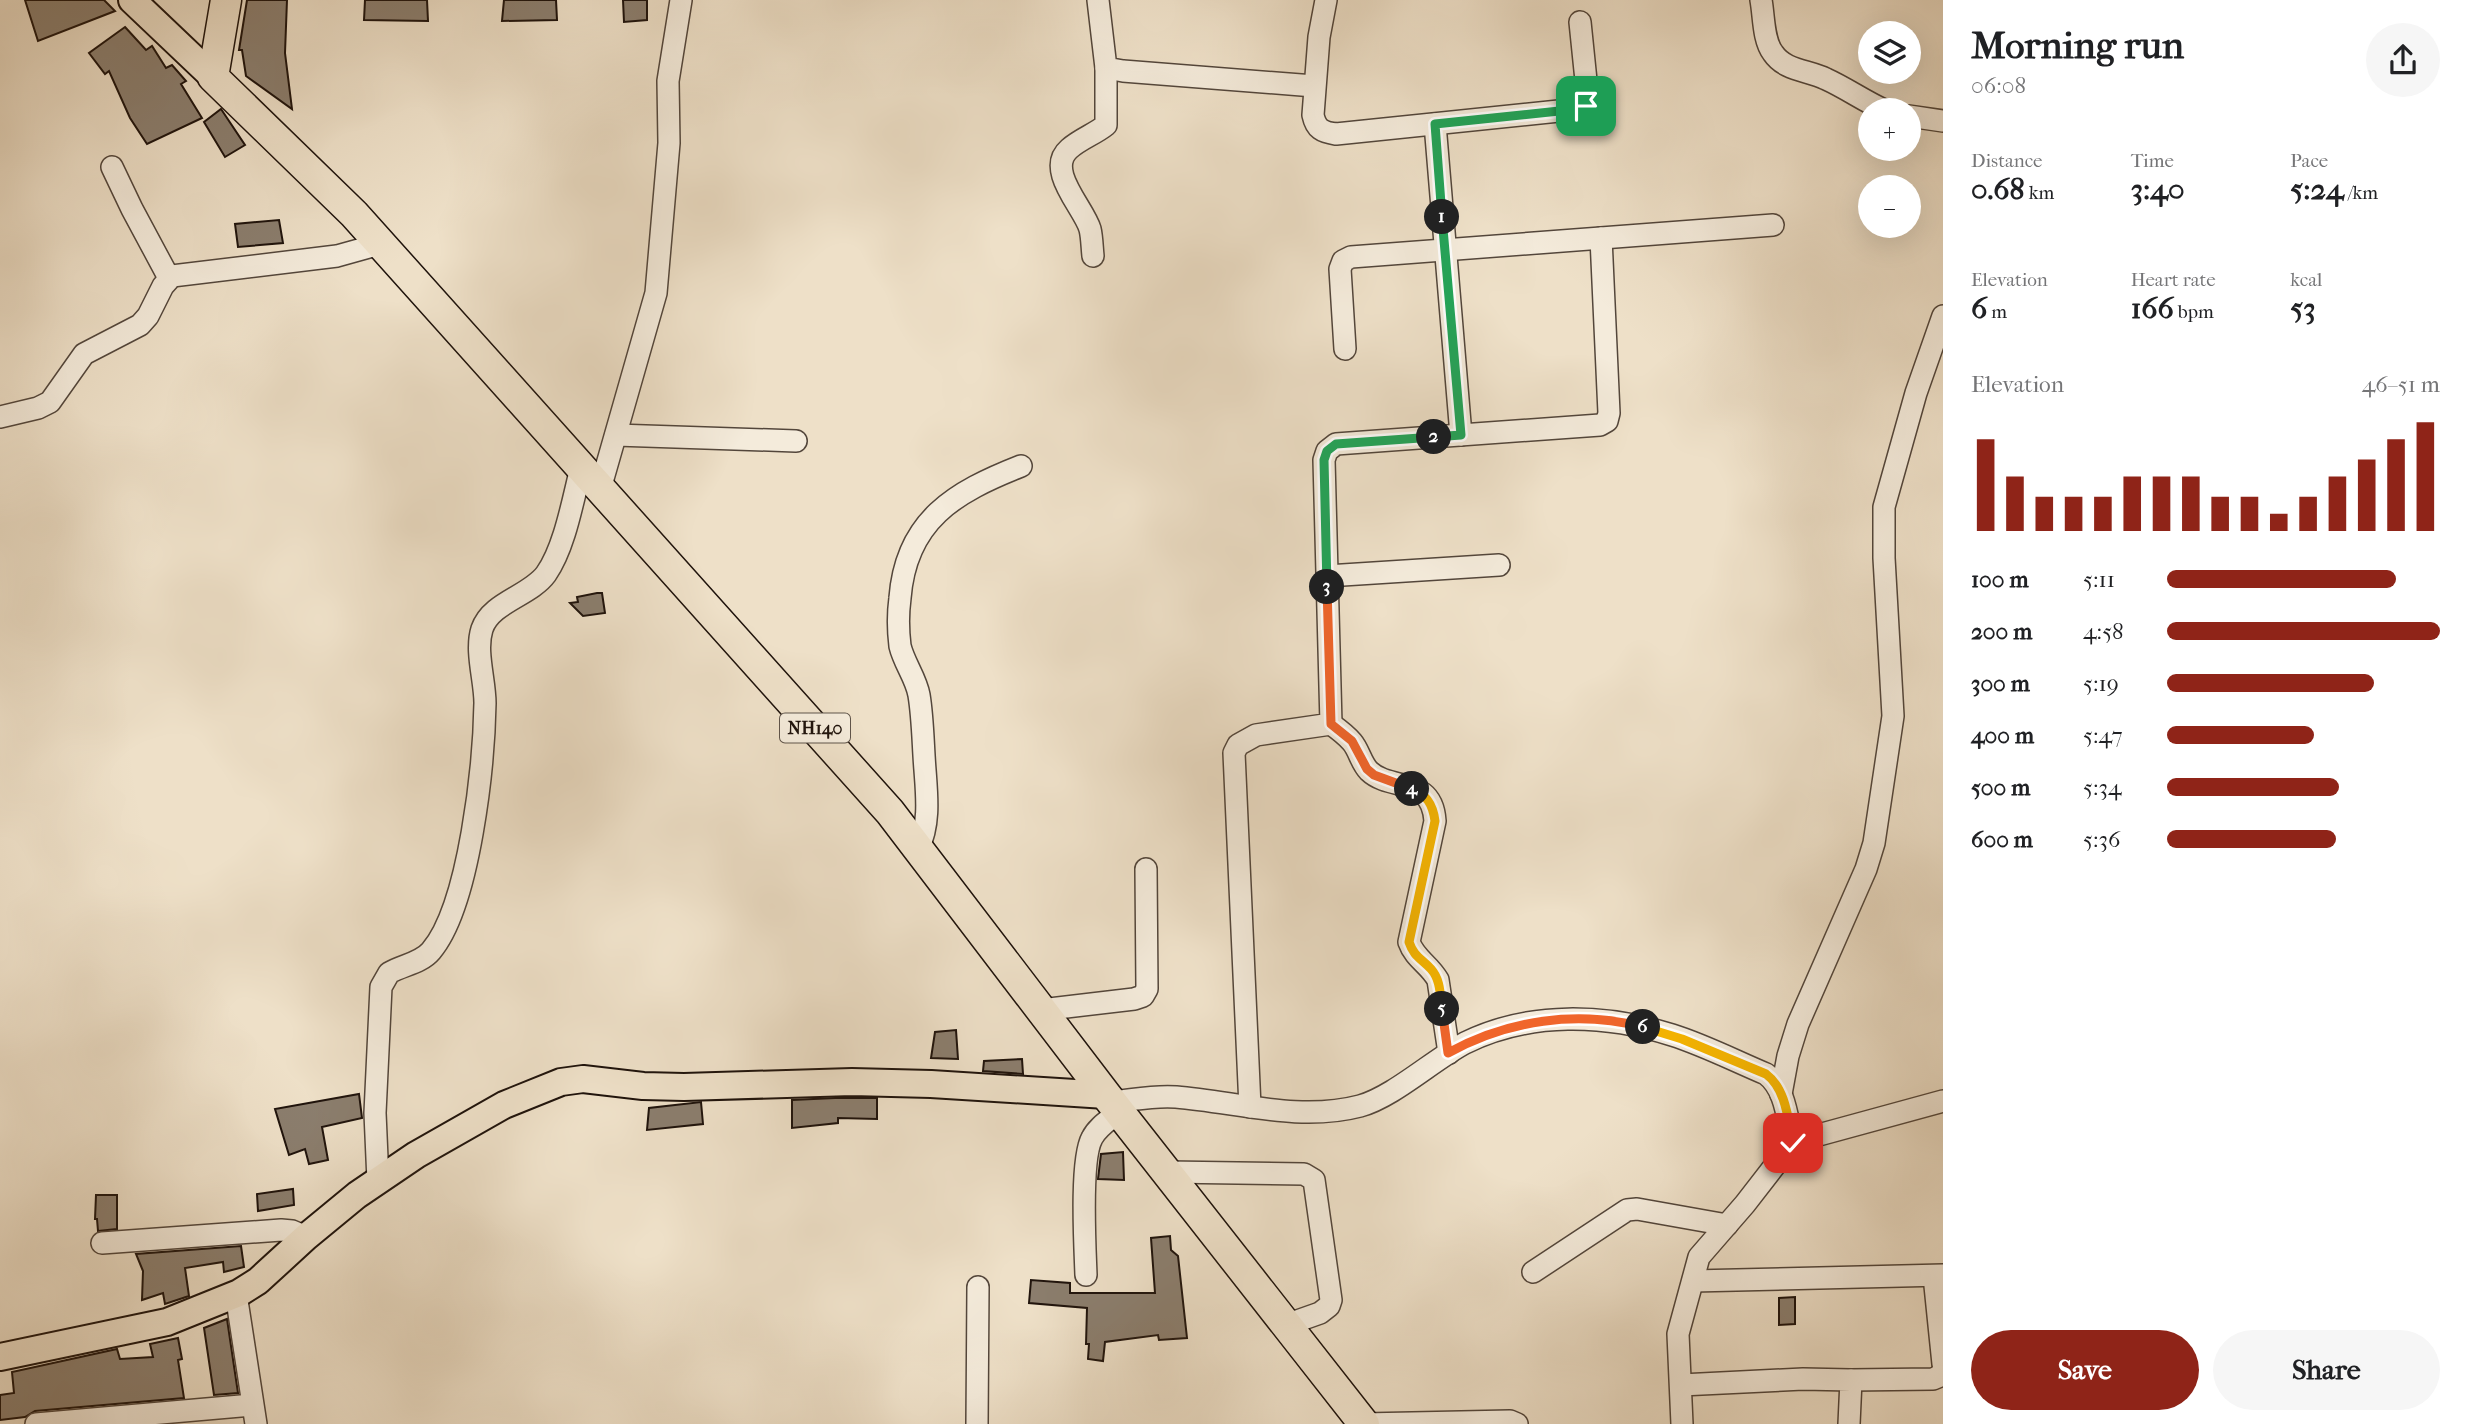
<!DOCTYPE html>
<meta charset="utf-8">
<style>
:root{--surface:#fff;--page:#f6f6f6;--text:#202124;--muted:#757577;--accent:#8f2418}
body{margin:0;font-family:"IM FELL French Canon",serif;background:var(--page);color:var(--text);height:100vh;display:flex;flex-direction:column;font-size:26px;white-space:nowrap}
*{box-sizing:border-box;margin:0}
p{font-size:23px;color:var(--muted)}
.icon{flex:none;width:38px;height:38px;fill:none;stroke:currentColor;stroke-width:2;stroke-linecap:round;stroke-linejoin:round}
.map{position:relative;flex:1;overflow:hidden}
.side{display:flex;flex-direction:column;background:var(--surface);width:525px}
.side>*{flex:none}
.controls{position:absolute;left:1858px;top:21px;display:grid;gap:14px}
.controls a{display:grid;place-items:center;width:63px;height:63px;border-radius:50%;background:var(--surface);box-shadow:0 7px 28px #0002;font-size:35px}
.pin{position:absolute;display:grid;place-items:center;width:60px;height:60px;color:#fff;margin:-30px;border-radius:14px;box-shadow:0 4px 10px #0006}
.km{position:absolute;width:35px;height:35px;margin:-18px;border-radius:50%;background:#222;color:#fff;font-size:19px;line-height:35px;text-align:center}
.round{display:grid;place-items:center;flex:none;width:74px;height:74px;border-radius:37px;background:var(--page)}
.head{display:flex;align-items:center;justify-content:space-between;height:119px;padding:0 28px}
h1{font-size:38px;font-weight:700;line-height:52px}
.figures{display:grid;grid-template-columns:repeat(3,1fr);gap:10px;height:119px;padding:7px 28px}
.figures div{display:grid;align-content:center}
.figures b{font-size:30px;font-weight:700}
.figures small{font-size:19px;font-weight:400}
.figures p{font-size:19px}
.chart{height:196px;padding:14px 28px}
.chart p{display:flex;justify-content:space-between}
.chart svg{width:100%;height:126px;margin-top:7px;stroke:var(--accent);stroke-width:6}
.cta{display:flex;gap:14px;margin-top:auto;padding:14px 28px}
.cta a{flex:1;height:80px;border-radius:42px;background:var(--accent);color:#fff;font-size:28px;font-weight:700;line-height:80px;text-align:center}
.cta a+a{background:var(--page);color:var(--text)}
ul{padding:0 28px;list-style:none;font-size:23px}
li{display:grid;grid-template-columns:112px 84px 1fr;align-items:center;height:52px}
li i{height:18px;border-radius:9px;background:var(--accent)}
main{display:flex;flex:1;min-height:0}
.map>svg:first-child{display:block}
.building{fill:#8b7e6e;stroke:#1f130c;stroke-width:2}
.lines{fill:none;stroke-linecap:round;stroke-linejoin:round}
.minor-casing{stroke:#53463b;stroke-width:24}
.major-casing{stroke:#1f130c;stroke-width:30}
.highway-casing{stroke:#1f130c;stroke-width:33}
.minor{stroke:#f4ebdb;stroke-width:21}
.major{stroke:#eee0c8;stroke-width:26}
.highway{stroke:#eee0c8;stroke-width:30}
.split-1-casing{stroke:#fff;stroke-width:14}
.split-2-casing{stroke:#fff;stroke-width:14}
.split-3-casing{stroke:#fff;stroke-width:14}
.split-4-casing{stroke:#fff;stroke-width:14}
.split-5-casing{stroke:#fff;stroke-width:14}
.split-6-casing{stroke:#fff;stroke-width:14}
.split-7-casing{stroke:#fff;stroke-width:14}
.split-1{stroke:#22a559;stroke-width:9}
.split-2{stroke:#22a559;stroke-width:9}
.split-3{stroke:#22a559;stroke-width:9}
.split-4{stroke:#f0652b;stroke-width:9}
.split-5{stroke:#f5b400;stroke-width:9}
.split-6{stroke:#f0652b;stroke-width:9}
.split-7{stroke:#f5b400;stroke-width:9}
.labels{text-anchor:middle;stroke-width:5;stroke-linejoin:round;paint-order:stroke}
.shield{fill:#f4ebdb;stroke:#5f544a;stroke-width:2}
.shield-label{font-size:18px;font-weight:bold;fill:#1f130c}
</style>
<main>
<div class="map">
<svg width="1943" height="1424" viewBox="0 0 1943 1424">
<rect width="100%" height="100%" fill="#eee0c8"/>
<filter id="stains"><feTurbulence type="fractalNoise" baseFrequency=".00286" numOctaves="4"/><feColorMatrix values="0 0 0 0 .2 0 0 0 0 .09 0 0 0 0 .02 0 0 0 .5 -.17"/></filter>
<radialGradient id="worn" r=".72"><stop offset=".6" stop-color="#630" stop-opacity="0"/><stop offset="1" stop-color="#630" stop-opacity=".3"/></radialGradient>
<g class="building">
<polygon points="25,0 104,0 115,11 38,41"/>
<polygon points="247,0 287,0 285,53 292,109 246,76 242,50 239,50"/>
<polygon points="365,0 427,0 428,21 364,20"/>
<polygon points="504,0 556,0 557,20 502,21"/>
<polygon points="623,0 647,0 647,20 624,22"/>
<polygon points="125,27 146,50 152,46 166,68 172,65 186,81 181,84 202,118 147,144 130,118 109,71 105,74 89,53"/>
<polygon points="221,109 245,145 225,157 204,122"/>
<polygon points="279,220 283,243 238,247 235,224"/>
<polygon points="597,593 602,593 605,613 583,616 570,603 578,602 577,597"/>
<polygon points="956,1030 958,1059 931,1058 935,1032"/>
<polygon points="1022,1059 1023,1074 983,1071 984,1061"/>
<polygon points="359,1094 362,1118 322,1127 328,1160 309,1164 305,1149 289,1155 275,1109"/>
<polygon points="835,1098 877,1098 877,1119 838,1118 838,1123 792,1128 792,1100"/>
<polygon points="701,1102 703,1124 647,1130 649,1108"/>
<polygon points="1123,1152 1124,1180 1098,1179 1101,1154"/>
<polygon points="293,1189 294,1205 258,1211 257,1194"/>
<polygon points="96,1195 117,1195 117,1229 98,1231 97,1219 95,1219"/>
<polygon points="1170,1236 1171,1250 1178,1256 1187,1338 1159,1340 1158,1335 1105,1342 1103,1361 1088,1359 1089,1344 1086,1344 1087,1308 1029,1303 1031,1280 1070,1283 1070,1293 1155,1293 1151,1238"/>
<polygon points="241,1246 244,1267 224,1272 223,1262 185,1268 189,1296 165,1304 163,1293 142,1300 143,1271 136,1254"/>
<polygon points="1795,1297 1795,1324 1779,1325 1779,1298"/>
<polygon points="227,1319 238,1393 214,1395 204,1328"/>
<polygon points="178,1338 182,1359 178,1360 184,1398 35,1411 25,1417 0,1420 0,1395 14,1393 12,1372 117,1349 120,1359 153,1357 150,1344"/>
</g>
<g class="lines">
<defs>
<g id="minor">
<polyline points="1098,0 1106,68 1123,71 1314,86"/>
<path d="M 1326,0 L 1319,37 L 1313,115 C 1316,129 1322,132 1336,134 L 1578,109 L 1585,106 L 1588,100 L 1580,22"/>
<path d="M 1761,0 C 1764,16 1763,40 1773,53 C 1785,71 1808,70 1826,79 C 1846,88 1864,101 1884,110"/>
<polyline points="1909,116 1943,121"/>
<polyline points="1435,124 1461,435"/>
<polyline points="112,167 132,209 169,278"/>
<path d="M 1093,256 C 1092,247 1092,237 1090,229 C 1084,208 1045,170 1069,149 C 1080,139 1095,134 1106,125 L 1106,68"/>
<polyline points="1345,349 1340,269 1343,261 1351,257 1773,225"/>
<polyline points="0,417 38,408 50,402 84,354 140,325 148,316 163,286 172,276 337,256 380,244"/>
<polyline points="616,435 796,441"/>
<polyline points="600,489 656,293 669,143 668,81 681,0"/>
<polyline points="1327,576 1499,565"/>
<path d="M 1331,724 C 1338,729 1346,735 1352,742 C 1359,750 1361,763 1369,771 C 1391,792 1432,775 1435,821 L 1409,942 C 1415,959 1429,964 1438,980 L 1449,1053"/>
<path d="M 918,849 C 930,824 927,797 925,770 C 923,746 923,719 919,695 C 916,678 904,663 900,646 C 898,630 898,613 900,598 C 906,520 955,492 1021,466"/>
<polyline points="1041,1010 1134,999 1143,996 1147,989 1146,869"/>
<polyline points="1781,1094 1788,1056 1798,1024 1866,869 1874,843 1893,716 1884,558 1884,507 1916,393 1943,316"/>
<path d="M 1112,1102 C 1133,1100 1155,1095 1176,1097 C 1237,1102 1299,1122 1360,1106 C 1393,1097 1433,1060 1465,1043 C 1530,1011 1605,1014 1672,1035 C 1704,1045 1735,1061 1766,1074 C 1786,1089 1787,1119 1793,1142"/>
<polyline points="1250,1107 1234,753 1238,745 1256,735 1331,724 1324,460 1327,451 1336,444 1600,425 1607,421 1609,413 1601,238"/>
<polyline points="1168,1172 1304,1174 1314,1180 1331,1300 1329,1306 1320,1313 1286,1325"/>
<path d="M 378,1181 L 375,1113 L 381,987 L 389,973 C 403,965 421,963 431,951 C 470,905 484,763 485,703 C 485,680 475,651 482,629 C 491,602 530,596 546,574 C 565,547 573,499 581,468"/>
<polyline points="102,1243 281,1230 292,1231 306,1237"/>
<polyline points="1533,1272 1627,1210 1637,1209 1727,1225"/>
<path d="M 1086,1275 C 1085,1247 1080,1160 1092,1138 C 1098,1126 1111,1119 1120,1111"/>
<polyline points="1934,1276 1943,1364"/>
<polyline points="1693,1281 1943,1275"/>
<polyline points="236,1294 256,1424"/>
<polyline points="1851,1380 1933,1379 1940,1376 1943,1370"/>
<polyline points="1681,1385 1803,1379 1851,1380 1849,1424"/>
<polyline points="36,1424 252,1405"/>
<polyline points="977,1424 978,1287"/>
<polyline points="1363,1424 1510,1421 1517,1424"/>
<polyline points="1682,1424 1678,1334 1699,1257 1745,1204 1793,1142 1943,1101"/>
</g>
<g id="major">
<polyline points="132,0 213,77"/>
<polyline points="0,1357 167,1322 239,1293 258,1281 306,1237 357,1195 416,1155 504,1105 561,1082 583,1079 643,1086 684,1087 852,1082 931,1084 1106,1095"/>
</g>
<polyline id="highway" points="226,0 213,77 354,214 890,812 1106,1095 1364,1424"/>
</defs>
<use href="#minor" class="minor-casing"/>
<use href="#major" class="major-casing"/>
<use href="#highway" class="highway-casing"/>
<use href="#minor" class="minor"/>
<use href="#major" class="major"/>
<use href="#highway" class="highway"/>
</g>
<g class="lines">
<defs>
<polyline id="split-1" points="1442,217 1435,124 1578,109 1586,106"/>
<polyline id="split-2" points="1434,437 1461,435 1442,217"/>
<polyline id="split-3" points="1327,587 1324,460 1327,451 1336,444 1434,437"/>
<polyline id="split-4" points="1327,587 1331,724 1352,741 1367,769 1374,775 1412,789"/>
<path id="split-5" d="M 1412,789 C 1427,794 1433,805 1435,821 L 1409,942 C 1414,957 1421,958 1431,969 C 1441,980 1440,996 1442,1009"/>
<path id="split-6" d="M 1442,1009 L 1448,1053 C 1508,1020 1577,1010 1643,1027"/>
<path id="split-7" d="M 1643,1027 L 1682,1039 L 1766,1074 C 1786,1089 1788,1119 1793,1143"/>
</defs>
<use href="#split-1" class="split-1-casing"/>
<use href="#split-2" class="split-2-casing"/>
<use href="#split-3" class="split-3-casing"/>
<use href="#split-4" class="split-4-casing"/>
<use href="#split-5" class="split-5-casing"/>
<use href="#split-6" class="split-6-casing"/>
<use href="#split-7" class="split-7-casing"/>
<use href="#split-1" class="split-1"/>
<use href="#split-2" class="split-2"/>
<use href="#split-3" class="split-3"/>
<use href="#split-4" class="split-4"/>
<use href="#split-5" class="split-5"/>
<use href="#split-6" class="split-6"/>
<use href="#split-7" class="split-7"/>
</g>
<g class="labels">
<rect class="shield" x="780" y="713.5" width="70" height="29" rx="5"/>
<g class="shield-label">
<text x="815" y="734">NH140</text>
</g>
</g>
<rect width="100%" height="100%" filter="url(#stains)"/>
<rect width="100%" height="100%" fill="url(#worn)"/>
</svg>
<div class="controls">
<a><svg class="icon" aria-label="layers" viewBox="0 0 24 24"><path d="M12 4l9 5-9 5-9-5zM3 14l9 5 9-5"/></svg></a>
<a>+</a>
<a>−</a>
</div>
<div class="pin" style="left:1586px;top:106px;background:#1e9e55"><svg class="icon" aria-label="arrive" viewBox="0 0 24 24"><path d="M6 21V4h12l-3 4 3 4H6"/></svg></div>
<div class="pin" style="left:1793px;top:1143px;background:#d93025"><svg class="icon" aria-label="check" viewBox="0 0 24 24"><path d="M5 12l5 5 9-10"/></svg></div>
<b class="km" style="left:1442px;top:217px">1</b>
<b class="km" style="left:1434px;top:437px">2</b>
<b class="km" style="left:1327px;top:587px">3</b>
<b class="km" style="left:1412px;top:789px">4</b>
<b class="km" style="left:1442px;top:1009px">5</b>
<b class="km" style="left:1643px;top:1027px">6</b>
</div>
<section class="side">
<div class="head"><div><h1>Morning run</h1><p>06:08</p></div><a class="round"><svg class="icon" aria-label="share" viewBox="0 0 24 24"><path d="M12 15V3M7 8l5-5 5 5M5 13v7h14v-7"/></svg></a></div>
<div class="figures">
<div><p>Distance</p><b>0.68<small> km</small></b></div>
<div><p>Time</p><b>3:40</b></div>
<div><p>Pace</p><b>5:24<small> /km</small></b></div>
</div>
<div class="figures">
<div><p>Elevation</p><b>6<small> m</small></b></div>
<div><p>Heart rate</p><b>166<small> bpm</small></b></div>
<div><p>kcal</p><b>53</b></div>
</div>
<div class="chart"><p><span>Elevation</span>46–51 m</p>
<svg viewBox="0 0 160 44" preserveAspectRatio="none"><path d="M5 44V12M15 44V25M25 44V32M35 44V32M45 44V32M55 44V25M65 44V25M75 44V25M85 44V32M95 44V32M105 44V38M115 44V32M125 44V25M135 44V19M145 44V12M155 44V6"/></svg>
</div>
<ul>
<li><b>100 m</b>5:11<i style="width:84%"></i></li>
<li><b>200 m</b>4:58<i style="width:100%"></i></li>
<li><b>300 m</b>5:19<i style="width:76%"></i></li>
<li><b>400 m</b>5:47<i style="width:54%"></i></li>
<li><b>500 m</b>5:34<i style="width:63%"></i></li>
<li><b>600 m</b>5:36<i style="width:62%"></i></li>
</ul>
<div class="cta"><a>Save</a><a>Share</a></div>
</section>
</main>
